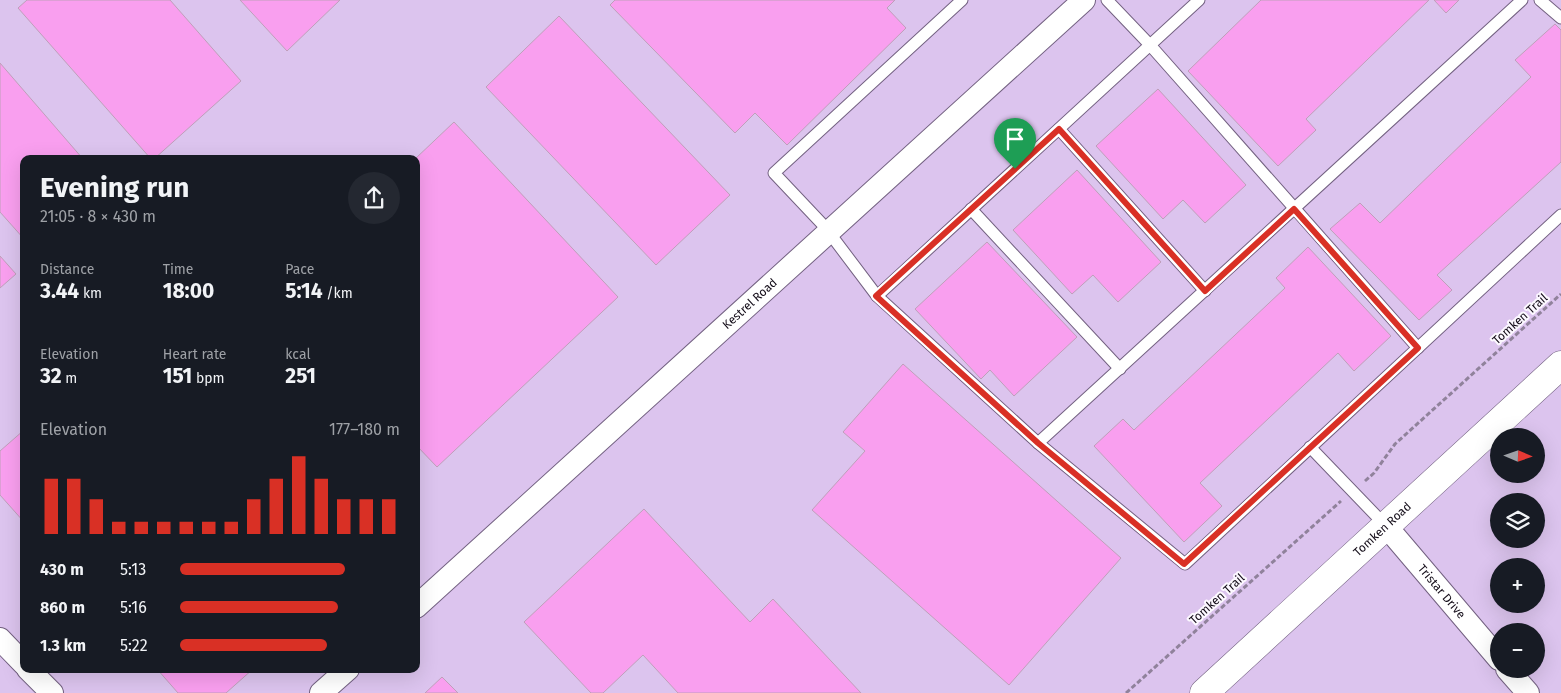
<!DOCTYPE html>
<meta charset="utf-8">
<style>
:root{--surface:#171b24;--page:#242831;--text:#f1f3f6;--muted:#9ea1a6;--accent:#d93025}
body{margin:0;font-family:"Fira Sans",sans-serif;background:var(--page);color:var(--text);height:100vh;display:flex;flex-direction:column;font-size:19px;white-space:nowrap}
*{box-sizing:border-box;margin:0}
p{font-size:16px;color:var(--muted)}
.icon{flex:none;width:28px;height:28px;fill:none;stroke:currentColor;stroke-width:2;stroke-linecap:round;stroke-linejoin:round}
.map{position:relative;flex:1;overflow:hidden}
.sheet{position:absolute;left:20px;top:155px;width:400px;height:518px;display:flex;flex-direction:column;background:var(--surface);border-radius:10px;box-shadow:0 5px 20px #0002}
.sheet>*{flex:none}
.needle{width:32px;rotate:92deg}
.fabs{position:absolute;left:1490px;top:428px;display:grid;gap:10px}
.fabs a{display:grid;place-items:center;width:55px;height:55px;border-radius:50%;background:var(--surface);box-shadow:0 5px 20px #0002;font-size:25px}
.pin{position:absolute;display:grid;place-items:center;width:42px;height:42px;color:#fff;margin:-51px -21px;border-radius:50% 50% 50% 0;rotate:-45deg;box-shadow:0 0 5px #0007}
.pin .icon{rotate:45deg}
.round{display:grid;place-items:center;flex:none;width:52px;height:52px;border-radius:26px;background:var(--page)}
.head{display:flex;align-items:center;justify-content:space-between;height:85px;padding:0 20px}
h1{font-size:28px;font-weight:700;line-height:38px}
.metrics{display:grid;grid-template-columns:repeat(3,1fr);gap:8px;height:85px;padding:5px 20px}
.metrics div{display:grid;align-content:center}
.metrics b{font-size:21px;font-weight:700}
.metrics small{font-size:14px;font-weight:400}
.metrics p{font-size:14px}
.chart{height:140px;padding:10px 20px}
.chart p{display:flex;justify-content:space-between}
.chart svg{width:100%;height:90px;margin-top:5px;stroke:var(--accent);stroke-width:6}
ul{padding:0 20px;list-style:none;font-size:16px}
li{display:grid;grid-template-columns:80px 60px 1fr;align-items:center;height:38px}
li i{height:12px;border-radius:6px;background:var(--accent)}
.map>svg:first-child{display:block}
.built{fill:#dcc4ee;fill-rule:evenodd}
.building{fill:#f99fef;stroke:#bf9fba}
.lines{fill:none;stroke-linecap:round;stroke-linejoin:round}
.service-casing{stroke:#736181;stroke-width:13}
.minor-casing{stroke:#736181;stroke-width:24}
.secondary-casing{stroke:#736181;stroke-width:29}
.path{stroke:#90829b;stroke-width:3;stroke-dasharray:5 2.5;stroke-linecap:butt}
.service{stroke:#fff;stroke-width:11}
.minor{stroke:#fff;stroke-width:22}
.secondary{stroke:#fff;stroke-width:28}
.route-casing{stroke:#fff;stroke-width:10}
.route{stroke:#d93025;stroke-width:6}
.labels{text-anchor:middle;stroke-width:4;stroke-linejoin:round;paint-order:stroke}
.street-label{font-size:12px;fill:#130c18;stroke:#fcf8ff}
</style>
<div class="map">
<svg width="1561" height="693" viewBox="0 0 1561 693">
<rect width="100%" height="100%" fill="#e4d0f3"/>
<path class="built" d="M 0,0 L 1561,0 L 1561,693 L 0,693 ZM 24,159 L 416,159 L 416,669 L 24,669 ZM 1499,436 L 1536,436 L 1536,474 L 1499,474 ZM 1499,501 L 1536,501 L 1536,539 L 1499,539 ZM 1499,566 L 1536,566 L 1536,604 L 1499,604 ZM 1499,631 L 1536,631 L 1536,669 L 1499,669 Z"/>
<g class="building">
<polygon points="27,0 170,0 241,81 154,159 151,159 18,8"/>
<polygon points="240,0 340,0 287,51"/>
<polygon points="615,0 895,0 887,8 906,28 787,145 755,113 735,133 610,5"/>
<polygon points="1261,0 1429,0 1306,119 1316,130 1278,166 1188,71"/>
<polygon points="1434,0 1459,0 1446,13"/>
<polygon points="559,16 730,195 656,265 486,87"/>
<polygon points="1555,24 1561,30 1561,162 1437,275 1452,290 1419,320 1330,229 1360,203 1380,223 1531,77 1515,60"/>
<polygon points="0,63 83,159 24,159 24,239 0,212"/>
<polygon points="1158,89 1246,185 1205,223 1183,200 1163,219 1096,146"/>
<polygon points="454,122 618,297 437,467 416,445 415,159"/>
<polygon points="1077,170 1161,262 1118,302 1093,275 1072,294 1013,230"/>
<polygon points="987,242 1077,337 1014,396 990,370 981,379 915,309"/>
<polygon points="1308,247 1391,336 1354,371 1338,353 1200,483 1222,506 1184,542 1094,446 1123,419 1134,430 1285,288 1276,278"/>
<polygon points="0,256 16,274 0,288"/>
<polygon points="903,364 1121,558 1009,685 812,510 865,451 843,432"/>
<polygon points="24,430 24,522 0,495 0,451"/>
<polygon points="644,509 750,622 773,599 861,693 678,693 643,655 603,693 591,693 524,622"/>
<polygon points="157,669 253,669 226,693 178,693"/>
<polygon points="442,677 458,693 425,693"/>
</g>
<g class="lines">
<defs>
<g id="service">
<polyline points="962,0 774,173 825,227 877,296 1038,443 1185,564 1561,215"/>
<polyline points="1107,0 1150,45 1418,348"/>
<polyline points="1540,0 1561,18"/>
<polyline points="1059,129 1205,291"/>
<polyline points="971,209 1120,369"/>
<polyline points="877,296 1199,0"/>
<polyline points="1038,443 1522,0"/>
<polyline points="1310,447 1386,526"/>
</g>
<g id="minor">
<path id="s1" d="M 1386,526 L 1499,659"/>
<path id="s2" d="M 416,607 L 1084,0"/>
<polyline points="0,639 24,664"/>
<polyline points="28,669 52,693"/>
<polyline points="1507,669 1528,693"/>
<polyline points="321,693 348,669"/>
</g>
<g id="secondary">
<path id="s3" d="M 1204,693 L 1561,365"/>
</g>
</defs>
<use href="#service" class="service-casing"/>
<use href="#minor" class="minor-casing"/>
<use href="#secondary" class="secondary-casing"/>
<g class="path">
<polyline points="1365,481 1374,473 1395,444 1561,294"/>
<polyline points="1126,693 1341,501"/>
</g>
<use href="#service" class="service"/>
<use href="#minor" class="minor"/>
<use href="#secondary" class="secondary"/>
</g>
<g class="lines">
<defs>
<polygon id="route" points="1059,129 1205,291 1294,209 1418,348 1184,564 1038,443 876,296"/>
</defs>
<use href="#route" class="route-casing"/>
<use href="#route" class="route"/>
</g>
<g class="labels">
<g class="street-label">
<text dy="4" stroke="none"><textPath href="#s2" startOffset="451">Kestrel Road</textPath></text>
<text transform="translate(1520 319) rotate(-42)" y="4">Tomken Trail</text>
<text dy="4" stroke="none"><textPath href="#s3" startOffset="242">Tomken Road</textPath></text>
<text dy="4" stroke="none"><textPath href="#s1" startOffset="86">Tristar Drive</textPath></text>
<text transform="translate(1217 599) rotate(-42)" y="4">Tomken Trail</text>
</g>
</g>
</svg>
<div class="fabs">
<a><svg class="needle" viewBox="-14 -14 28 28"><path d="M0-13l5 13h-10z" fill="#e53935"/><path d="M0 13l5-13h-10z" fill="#9ea1a6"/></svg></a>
<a><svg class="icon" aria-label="layers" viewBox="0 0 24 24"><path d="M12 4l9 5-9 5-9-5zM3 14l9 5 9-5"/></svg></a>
<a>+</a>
<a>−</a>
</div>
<div class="pin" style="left:1015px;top:169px;background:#1e9e55"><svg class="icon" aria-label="arrive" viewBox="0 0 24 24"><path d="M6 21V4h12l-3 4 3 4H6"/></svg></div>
<section class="sheet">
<div class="head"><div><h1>Evening run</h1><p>21:05 · 8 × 430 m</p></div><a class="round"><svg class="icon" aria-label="share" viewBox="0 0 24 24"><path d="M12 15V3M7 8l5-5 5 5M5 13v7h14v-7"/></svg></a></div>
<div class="metrics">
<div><p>Distance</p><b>3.44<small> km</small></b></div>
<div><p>Time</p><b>18:00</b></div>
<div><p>Pace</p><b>5:14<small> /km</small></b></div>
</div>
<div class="metrics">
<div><p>Elevation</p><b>32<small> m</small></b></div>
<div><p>Heart rate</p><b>151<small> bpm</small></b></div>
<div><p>kcal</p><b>251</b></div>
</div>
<div class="chart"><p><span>Elevation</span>177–180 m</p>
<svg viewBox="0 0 160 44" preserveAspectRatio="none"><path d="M5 44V17M15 44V17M25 44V27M35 44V38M45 44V38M55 44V38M65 44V38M75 44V38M85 44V38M95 44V27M105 44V17M115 44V6M125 44V17M135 44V27M145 44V27M155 44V27"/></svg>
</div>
<ul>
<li><b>430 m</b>5:13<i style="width:75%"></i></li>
<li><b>860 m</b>5:16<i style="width:72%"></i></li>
<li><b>1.3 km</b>5:22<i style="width:67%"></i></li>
</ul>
</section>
</div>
